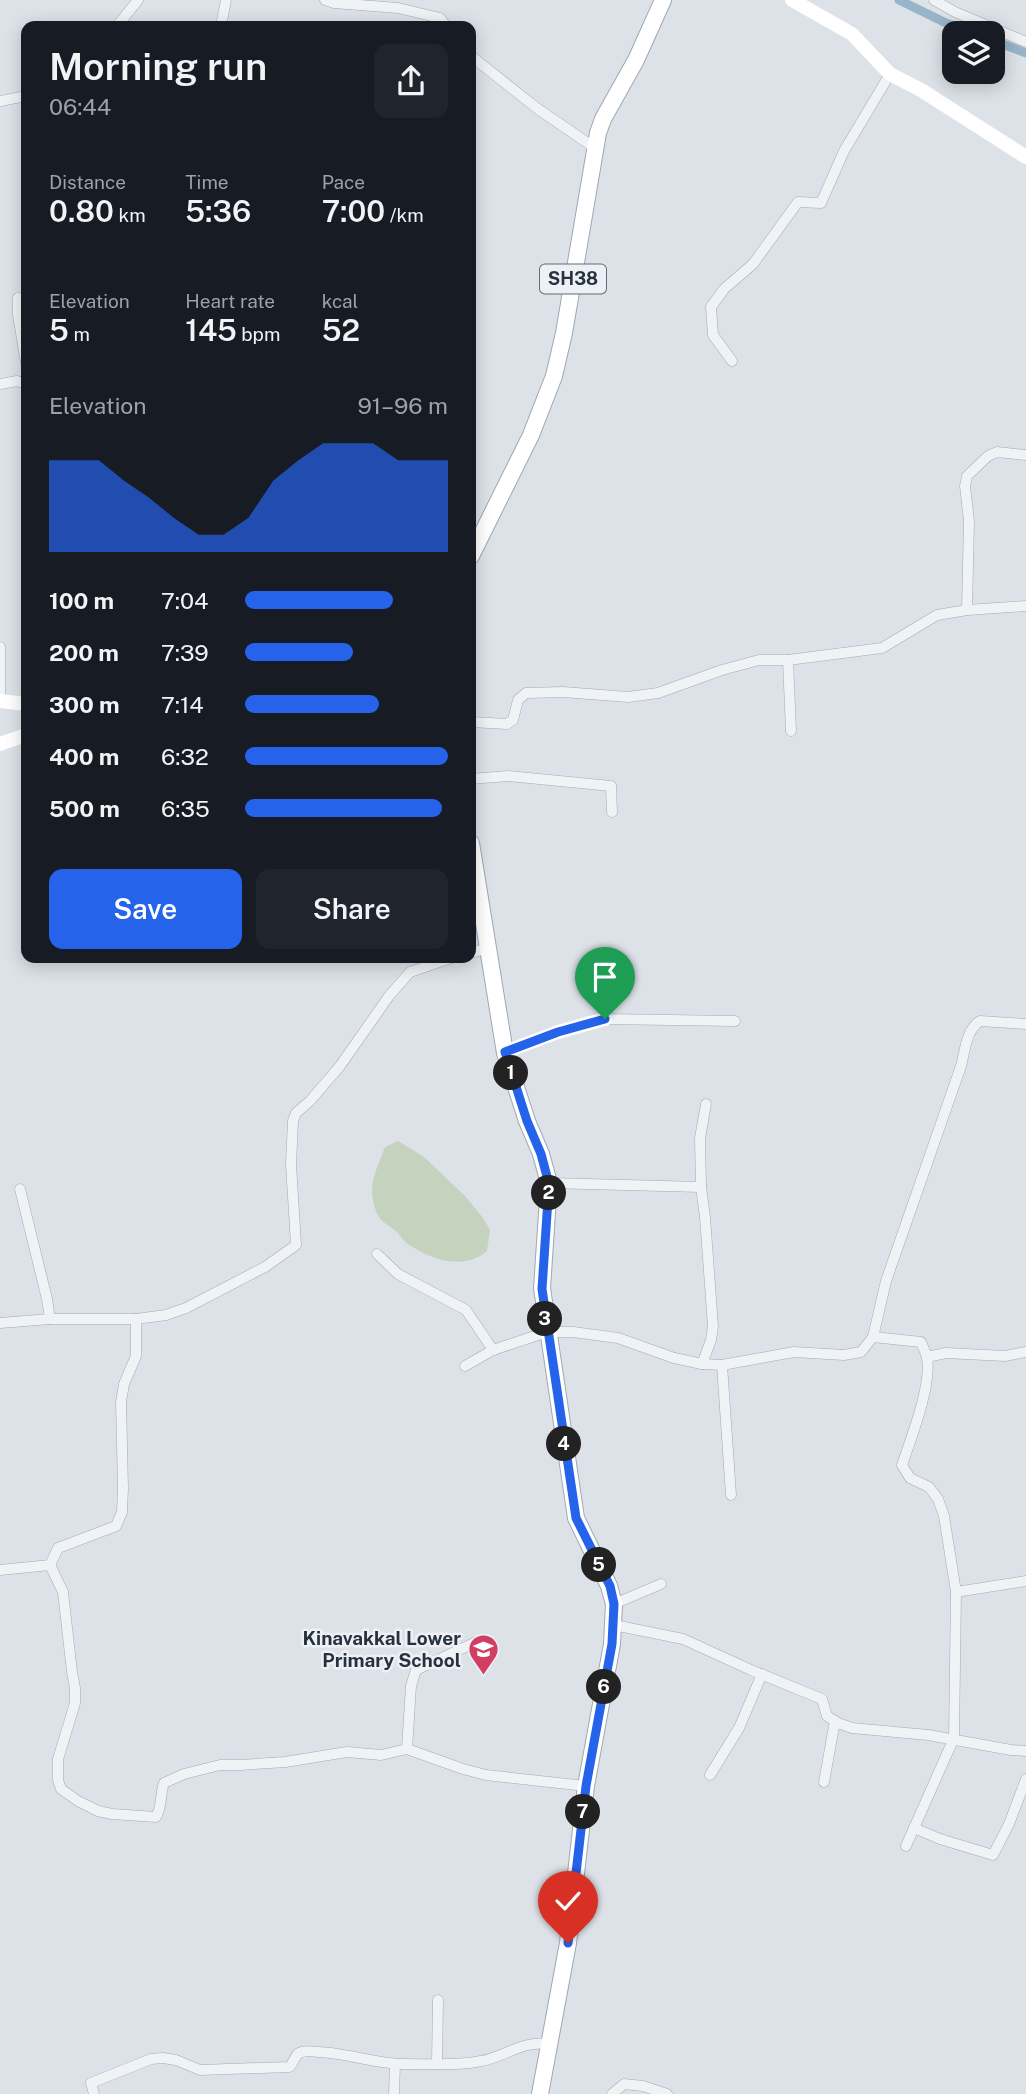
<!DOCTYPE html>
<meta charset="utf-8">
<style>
:root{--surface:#171b24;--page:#20242c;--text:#f1f3f6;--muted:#9ea1a6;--accent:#2563eb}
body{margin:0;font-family:"Public Sans",sans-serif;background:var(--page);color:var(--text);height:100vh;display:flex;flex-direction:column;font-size:26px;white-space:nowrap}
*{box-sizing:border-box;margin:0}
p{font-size:23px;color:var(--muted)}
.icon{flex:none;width:38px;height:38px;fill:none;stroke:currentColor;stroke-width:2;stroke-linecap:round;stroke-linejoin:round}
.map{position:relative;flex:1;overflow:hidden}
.sheet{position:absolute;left:21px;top:21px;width:455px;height:942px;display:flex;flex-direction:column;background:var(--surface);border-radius:14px;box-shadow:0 4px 18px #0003}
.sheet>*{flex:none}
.tools{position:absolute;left:942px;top:21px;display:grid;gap:14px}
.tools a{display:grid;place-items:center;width:63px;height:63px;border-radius:14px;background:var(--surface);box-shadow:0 4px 18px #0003;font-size:35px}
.pin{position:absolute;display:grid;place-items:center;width:60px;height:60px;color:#fff;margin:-72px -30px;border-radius:50% 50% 50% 0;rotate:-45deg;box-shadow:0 0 7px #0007}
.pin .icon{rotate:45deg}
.km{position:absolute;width:35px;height:35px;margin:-18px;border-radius:50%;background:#222;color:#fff;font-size:19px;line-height:35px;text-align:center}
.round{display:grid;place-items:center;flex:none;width:74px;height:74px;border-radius:14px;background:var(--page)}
.head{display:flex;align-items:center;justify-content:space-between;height:119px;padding:0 28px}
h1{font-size:38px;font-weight:600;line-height:52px}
.metrics{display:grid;grid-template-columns:repeat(3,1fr);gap:10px;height:119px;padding:7px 28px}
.metrics div{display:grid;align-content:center}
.metrics b{font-size:30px;font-weight:600}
.metrics small{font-size:19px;font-weight:400}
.metrics p{font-size:19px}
.chart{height:196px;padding:14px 28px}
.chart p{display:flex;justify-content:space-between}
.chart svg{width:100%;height:126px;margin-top:7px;fill:var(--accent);opacity:.7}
.button{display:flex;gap:14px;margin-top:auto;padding:14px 28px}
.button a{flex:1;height:80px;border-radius:14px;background:var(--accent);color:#fff;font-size:28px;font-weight:600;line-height:80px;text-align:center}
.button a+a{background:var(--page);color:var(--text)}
ul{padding:0 28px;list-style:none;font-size:23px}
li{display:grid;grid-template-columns:112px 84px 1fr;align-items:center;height:52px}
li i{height:18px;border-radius:9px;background:var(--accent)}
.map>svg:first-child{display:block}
.green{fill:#c5d2be}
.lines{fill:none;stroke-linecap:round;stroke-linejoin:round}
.canal{stroke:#97b4c9;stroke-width:9}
.minor-casing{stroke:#a2aab2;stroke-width:11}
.primary-casing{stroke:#9ca8b4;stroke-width:18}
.minor{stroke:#f0f3f6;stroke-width:10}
.secondary{stroke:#fff;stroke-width:14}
.primary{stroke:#fff;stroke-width:16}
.route-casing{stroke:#fff;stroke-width:14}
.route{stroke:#2563eb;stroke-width:9}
.labels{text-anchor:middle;stroke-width:5;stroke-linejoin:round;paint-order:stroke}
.shield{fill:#edf1f5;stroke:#626b76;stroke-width:2}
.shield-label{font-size:18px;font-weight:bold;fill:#26323f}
.poi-label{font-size:19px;font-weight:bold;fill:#26323f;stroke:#edf1f5;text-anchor:end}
</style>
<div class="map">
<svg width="1026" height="2094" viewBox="0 0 1026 2094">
<rect width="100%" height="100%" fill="#dde2e8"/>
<path class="green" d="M 398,1141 L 424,1157 L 465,1196 L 483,1218 L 490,1230 L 487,1251 C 463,1271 432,1260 408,1244 C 403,1241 401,1236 397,1232 C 385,1222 378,1222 374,1204 C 368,1184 378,1166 385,1147 Z"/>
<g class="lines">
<g class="canal">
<polyline points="899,0 946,23 973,33"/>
<polyline points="992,40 1026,53"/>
</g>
<defs>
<g id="minor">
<polyline points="325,0 334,3 398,8 440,18 446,26"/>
<polyline points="934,0 955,12 1026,42"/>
<polyline points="117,26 138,0"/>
<polyline points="221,26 226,0"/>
<polyline points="471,56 538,109 595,148"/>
<polyline points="0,101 26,96"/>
<polyline points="18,298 18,315 26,363"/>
<polyline points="732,361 713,335 711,307 724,289 753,264 798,202 821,203 844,151 890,74"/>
<polyline points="0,384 17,381 26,384"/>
<polyline points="967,610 969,521 965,486 967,476 988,456 997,452 1026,455"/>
<polyline points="0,647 0,701"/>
<polyline points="788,660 791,731"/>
<polyline points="471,722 507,724 513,720 518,700 526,693 563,692 628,697 658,693 722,670 759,660 788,660 882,648 937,615 967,610 1026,606"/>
<polyline points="471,779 508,776 611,786 612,812"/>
<polyline points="471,953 488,948"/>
<polyline points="505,1053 558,1033 605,1019 735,1021"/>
<polyline points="549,1183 701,1187 705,1217 713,1326 711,1340 702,1364"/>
<polyline points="701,1187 700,1138 706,1104"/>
<polyline points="20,1189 47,1299 50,1319"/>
<polyline points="377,1254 398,1274 466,1310 493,1350"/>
<polyline points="0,1323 50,1319 136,1319"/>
<path d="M 873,1337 L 921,1342 C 923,1347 926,1353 927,1358 C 932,1385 911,1438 902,1465 L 910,1478 L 929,1487 L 938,1499 L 944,1516 L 956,1592 L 1026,1581"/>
<polyline points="927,1357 946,1353 1005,1356 1026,1352"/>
<polyline points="722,1365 731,1495"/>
<path d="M 465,1366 L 493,1350 L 547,1332 L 573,1332 L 618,1338 L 674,1358 L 702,1364 L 722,1365 L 794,1352 L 844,1355 L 861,1352 L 873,1337 L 886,1281 L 961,1066 C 965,1051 966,1030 980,1021 L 1026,1024"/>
<path d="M 50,1565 L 63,1592 L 72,1672 L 75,1688 L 75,1703 L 58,1759 L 58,1780 L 61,1789 L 78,1801 L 98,1811 L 112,1814 L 156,1817 C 162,1807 160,1795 164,1783 L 184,1774 L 220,1765 L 240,1765 L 285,1762 L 347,1752 L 381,1755 L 407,1749 L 463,1769 L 486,1775 L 586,1786"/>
<polyline points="0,1570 50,1565 58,1548 116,1526 122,1512 123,1488 121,1402 124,1384 136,1356 136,1319 166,1315 186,1308 265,1267 296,1245 291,1164 293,1121 296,1113 310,1101 340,1066 389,996 410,972 454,957"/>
<polyline points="614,1604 661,1584"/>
<polyline points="614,1625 683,1639 751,1670 822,1699 827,1716 838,1723 852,1728 928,1735 1011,1750 1026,1751"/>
<polyline points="407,1749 411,1686 416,1670 476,1642"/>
<polyline points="710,1775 739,1728 762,1674"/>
<polyline points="824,1782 835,1721"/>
<polyline points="914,1828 940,1839 993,1855 1009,1824 1026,1779"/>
<polyline points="906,1846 954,1738 956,1592"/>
<polyline points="437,2064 438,2000"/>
<path d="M 94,2094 L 91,2083 L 151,2059 L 163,2058 L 176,2060 L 200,2070 L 289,2067 C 294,2063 295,2053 302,2052 C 307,2050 314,2052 318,2052 C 348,2053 376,2064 405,2064 C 429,2064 457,2066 481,2061 C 504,2057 524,2040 548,2044"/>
<polyline points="394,2094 395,2064"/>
<polyline points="612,2094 624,2084 643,2086 667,2094"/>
</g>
<g id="primary">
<polyline points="471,556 531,435 554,376 564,333 598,133 603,119 636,60 663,0"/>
<polyline points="471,843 505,1053 527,1121 541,1154 549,1183 542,1288 576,1518 609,1586 614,1604 612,1644 586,1786 568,1943 540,2094"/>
</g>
</defs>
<use href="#minor" class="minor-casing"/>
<use href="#primary" class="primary-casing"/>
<use href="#minor" class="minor"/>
<g class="secondary">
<polyline points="792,0 852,34 890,74 921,90 1026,157"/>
<polyline points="0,701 26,704"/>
<polyline points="0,744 26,735"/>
</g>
<use href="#primary" class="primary"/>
</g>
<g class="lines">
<defs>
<polyline id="route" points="568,1943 586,1786 612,1644 614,1604 610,1586 576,1518 542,1289 549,1184 541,1154 527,1121 505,1052 558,1032 605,1019"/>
</defs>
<use href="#route" class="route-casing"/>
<use href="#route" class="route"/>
</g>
<defs>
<symbol id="school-pin" viewBox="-11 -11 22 30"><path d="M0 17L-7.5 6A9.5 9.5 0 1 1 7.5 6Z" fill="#d23d62" stroke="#edf1f5"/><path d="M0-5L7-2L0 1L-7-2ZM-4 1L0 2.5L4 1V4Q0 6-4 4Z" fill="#fff"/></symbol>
</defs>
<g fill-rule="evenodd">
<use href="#school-pin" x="466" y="1632" width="35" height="47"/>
</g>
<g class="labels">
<rect class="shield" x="540" y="264.5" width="66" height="29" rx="5"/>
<g class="shield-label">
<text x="573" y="285">SH38</text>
</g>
<g class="poi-label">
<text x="461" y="1645">Kinavakkal Lower<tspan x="461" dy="22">Primary School</tspan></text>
</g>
</g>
</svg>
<div class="tools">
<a><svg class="icon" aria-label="layers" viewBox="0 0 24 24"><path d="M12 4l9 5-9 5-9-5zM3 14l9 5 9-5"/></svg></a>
</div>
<div class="pin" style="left:605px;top:1019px;background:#1e9e55"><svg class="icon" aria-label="arrive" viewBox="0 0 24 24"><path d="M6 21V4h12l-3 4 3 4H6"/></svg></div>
<div class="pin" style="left:568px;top:1943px;background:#d93025"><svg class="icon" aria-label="check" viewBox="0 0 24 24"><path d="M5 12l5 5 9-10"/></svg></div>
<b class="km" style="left:511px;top:1073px">1</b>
<b class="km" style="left:549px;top:1193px">2</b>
<b class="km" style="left:545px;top:1319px">3</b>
<b class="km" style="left:564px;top:1444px">4</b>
<b class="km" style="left:599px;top:1565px">5</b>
<b class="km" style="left:604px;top:1687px">6</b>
<b class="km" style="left:583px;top:1812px">7</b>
<section class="sheet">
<div class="head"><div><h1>Morning run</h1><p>06:44</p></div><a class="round"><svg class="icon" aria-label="share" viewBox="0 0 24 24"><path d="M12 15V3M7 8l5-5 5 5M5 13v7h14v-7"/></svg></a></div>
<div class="metrics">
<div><p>Distance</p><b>0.80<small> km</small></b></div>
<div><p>Time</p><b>5:36</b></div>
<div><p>Pace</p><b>7:00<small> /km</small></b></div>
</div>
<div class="metrics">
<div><p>Elevation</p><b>5<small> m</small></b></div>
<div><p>Heart rate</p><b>145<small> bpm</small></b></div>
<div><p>kcal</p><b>52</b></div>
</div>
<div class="chart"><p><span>Elevation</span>91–96 m</p>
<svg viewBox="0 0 160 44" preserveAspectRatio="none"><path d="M0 44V12L10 12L20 12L30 19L40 25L50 32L60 38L70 38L80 32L90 19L100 12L110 6L120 6L130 6L140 12L150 12L160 12V44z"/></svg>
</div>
<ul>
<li><b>100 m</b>7:04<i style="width:73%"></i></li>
<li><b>200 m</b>7:39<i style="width:53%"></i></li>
<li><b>300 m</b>7:14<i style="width:66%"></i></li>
<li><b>400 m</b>6:32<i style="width:100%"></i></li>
<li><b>500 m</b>6:35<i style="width:97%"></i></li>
</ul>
<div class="button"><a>Save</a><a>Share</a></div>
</section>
</div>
